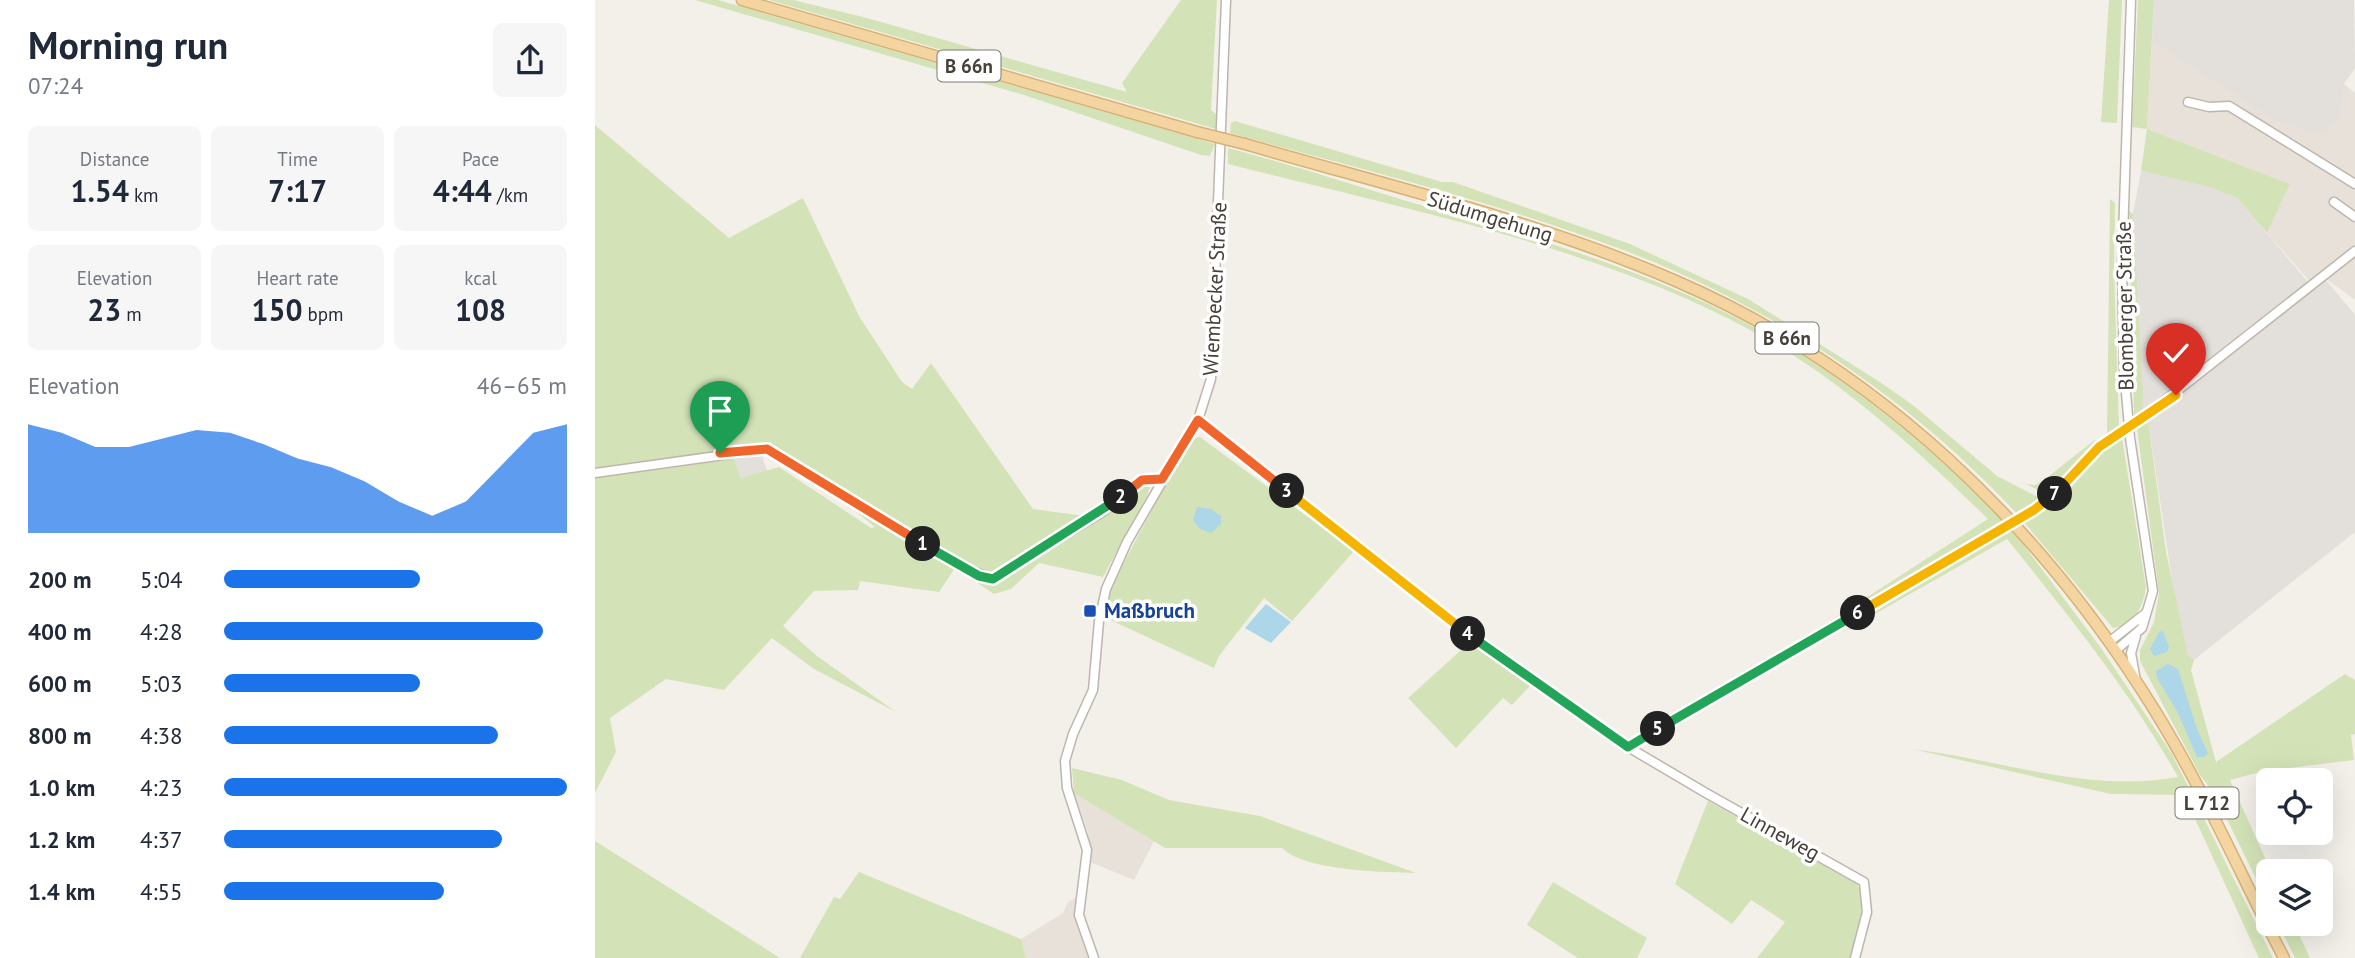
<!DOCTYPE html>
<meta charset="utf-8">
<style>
:root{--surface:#fff;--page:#f6f6f7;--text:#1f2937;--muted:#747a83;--accent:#1a73e8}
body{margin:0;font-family:"PT Sans",sans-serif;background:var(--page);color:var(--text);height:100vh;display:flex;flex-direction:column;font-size:26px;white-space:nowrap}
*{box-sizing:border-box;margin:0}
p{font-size:23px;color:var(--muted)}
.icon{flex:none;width:38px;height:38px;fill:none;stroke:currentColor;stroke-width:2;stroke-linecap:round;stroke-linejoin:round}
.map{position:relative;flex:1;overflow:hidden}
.details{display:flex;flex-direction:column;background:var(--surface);width:595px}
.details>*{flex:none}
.buttons{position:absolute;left:1661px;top:768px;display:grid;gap:14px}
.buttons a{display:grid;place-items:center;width:77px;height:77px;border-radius:10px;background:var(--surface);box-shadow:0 7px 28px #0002;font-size:35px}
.pin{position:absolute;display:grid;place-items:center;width:60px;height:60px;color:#fff;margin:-72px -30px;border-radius:50% 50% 50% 0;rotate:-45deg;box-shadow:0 0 7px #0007}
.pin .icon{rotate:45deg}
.km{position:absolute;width:35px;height:35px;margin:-18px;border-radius:50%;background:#222;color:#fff;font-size:19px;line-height:35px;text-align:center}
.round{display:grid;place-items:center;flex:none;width:74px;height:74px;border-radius:10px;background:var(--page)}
.overview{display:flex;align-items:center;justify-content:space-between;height:119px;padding:0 28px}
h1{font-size:38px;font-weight:700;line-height:52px}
.metrics{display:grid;grid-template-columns:repeat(3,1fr);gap:10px;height:119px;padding:7px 28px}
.metrics div{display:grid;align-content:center;border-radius:10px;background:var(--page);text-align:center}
.metrics b{font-size:30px;font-weight:700}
.metrics small{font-size:19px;font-weight:400}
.metrics p{font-size:19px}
.chart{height:196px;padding:14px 28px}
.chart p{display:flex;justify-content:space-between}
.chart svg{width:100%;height:126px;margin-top:7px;fill:var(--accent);opacity:.7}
ul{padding:0 28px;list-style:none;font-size:23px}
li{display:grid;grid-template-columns:112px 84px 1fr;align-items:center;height:52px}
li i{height:18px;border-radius:9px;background:var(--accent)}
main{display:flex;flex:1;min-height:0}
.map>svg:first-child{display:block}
.residential{fill:#e7e1d9}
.industrial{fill:#e3dfdb}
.green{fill:#d3e3b7}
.water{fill:#add6e9}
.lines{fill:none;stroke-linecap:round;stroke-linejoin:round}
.minor-casing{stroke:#beb6ad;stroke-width:11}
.major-casing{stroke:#d8b174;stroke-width:13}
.minor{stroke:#fff;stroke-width:8}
.major{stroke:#f4d5a2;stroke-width:10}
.minor-bridge-casing{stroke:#beb6ad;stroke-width:11;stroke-linecap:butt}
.major-bridge-casing{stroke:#d8b174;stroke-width:13;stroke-linecap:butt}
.minor-bridge{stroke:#fff;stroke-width:8}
.major-bridge{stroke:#f4d5a2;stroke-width:10}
.split-1-casing{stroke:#fff;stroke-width:14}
.split-2-casing{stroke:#fff;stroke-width:14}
.split-3-casing{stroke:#fff;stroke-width:14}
.split-4-casing{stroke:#fff;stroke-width:14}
.split-5-casing{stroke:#fff;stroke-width:14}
.split-6-casing{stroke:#fff;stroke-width:14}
.split-7-casing{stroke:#fff;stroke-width:14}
.split-8-casing{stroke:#fff;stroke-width:14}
.split-1{stroke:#f0652b;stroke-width:9}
.split-2{stroke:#22a559;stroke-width:9}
.split-3{stroke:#f0652b;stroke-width:9}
.split-4{stroke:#f5b400;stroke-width:9}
.split-5{stroke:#22a559;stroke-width:9}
.split-6{stroke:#22a559;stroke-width:9}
.split-7{stroke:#f5b400;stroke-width:9}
.split-8{stroke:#f5b400;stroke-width:9}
.transit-dot{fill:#1a4fb4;stroke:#fff;stroke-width:2.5}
.labels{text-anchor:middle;stroke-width:7;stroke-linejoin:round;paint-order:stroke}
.shield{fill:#fff;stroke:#7e7974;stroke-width:2}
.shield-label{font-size:19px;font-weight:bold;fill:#474039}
.street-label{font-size:21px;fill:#474039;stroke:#fff}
.transit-label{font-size:21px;font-weight:bold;fill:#164399;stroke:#fff;text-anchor:start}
</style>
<main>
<section class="details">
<div class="overview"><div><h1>Morning run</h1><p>07:24</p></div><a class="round"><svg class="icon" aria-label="share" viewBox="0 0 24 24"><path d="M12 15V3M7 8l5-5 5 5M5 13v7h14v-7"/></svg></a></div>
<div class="metrics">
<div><p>Distance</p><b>1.54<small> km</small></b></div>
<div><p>Time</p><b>7:17</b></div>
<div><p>Pace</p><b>4:44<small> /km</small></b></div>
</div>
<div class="metrics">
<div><p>Elevation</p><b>23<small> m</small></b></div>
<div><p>Heart rate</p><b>150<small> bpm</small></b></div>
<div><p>kcal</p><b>108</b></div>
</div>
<div class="chart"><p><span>Elevation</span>46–65 m</p>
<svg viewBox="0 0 160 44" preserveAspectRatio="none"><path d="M0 44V6L10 9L20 14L30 14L40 11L50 8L60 9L70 13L80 18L90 21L100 26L110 33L120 38L130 33L140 21L150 9L160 6V44z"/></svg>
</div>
<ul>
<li><b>200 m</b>5:04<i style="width:57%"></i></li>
<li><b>400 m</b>4:28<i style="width:93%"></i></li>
<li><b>600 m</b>5:03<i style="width:57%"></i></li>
<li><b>800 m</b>4:38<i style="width:80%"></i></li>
<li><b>1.0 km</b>4:23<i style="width:100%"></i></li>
<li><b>1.2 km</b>4:37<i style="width:81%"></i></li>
<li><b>1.4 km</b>4:55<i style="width:64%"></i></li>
</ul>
</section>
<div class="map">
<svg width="1760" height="958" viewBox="0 0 1760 958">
<rect width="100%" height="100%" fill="#f3f0ea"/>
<g class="residential">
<polygon points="1557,41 1649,98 1745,114 1749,84 1760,93 1760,300 1727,276 1716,283 1672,233 1695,184 1552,129"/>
<polygon points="479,793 559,841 539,880 495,862 493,832"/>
<polygon points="482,897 484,927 494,958 431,958 426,939 468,913 473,902"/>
</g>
<g class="industrial">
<polygon points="1559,0 1759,0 1760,68 1749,84 1745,114 1730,135 1682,120 1557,41"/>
<polygon points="1546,171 1618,188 1642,198 1718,288 1731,280 1760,315 1760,532 1599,660 1593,655 1579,593 1553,420 1547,412 1538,214"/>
<polygon points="166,453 172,471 146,478 139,459"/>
</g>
<g class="green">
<polygon points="100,0 123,0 620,144 615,156 606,155 429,95"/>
<polygon points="174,0 198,0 272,18 532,92 527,83 586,0 622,0 616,110 621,114 621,129"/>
<polygon points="1514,0 1527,0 1522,123 1506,122"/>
<polygon points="1543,0 1559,0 1552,129 1695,184 1672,233 1642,198 1618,188 1546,171 1552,129 1537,127"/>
<path d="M 640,121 L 847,182 L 858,182 L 1035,244 L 1153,299 L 1285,382 L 1319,406 L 1402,476 L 1443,497 L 1443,503 L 1423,515 C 1316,399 1178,307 1031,251 C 902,202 768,170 635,133 L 636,123 Z"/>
<polygon points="0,125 134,238 208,198 264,316 307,382 317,389 336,363 438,509 490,516 549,476 557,480 552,496 508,577 444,563 416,589 399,594 360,568 344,592 265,581 263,590 219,591 188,626 222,656 301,712 219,669 177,638 129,690 71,679 15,718 21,752 0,793 0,478 139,459 146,478 184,467 276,528 280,527 175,442 0,470"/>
<path d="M 633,148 C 694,164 754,184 815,202 C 943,238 1074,276 1189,344 C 1271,393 1343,455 1411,522 L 1209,638 L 1393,519 C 1329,457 1262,394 1185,347 C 1024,250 813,210 633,164 Z"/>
<polygon points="1515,199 1520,203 1519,266 1524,428 1512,436"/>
<polygon points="1534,211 1538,214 1548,397 1547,412 1539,418"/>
<polygon points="1553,420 1571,552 1593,655 1599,660 1596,670 1621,762 1750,674 1760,680 1760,734 1756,735 1759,760 1669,771 1635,780 1676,871 1673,872 1673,903 1619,793 1605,775 1545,661 1545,650 1559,622 1564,593 1542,428"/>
<polygon points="605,437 759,551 697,621 669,598 624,656 619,668 511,618 511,603 520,579 595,439"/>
<path d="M 1527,438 L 1551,587 C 1549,605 1539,627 1518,628 L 1428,521 C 1466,499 1491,463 1527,438 Z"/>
<polygon points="1501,439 1494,453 1456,491 1445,491 1431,484 1440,485 1449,480"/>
<path d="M 1416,528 L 1506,648 L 1577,754 L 1678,958 L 1664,958 L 1589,795 L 1516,794 L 1317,749 C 1404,759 1495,794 1583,777 C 1535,691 1473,615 1412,539 L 1241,636 Z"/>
<polygon points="875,642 936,685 917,705 908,698 861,748 813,698"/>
<path d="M 477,768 L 527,780 L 574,800 L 665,816 L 821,873 C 788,872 710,871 687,848 L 570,848 L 479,793 Z"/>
<path d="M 1113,801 L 1261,883 C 1277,903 1263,936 1257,958 L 1162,958 L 1190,922 L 1156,900 L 1137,924 L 1080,884 Z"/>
<polygon points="0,841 5,844 185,958 0,958"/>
<polygon points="264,872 426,939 431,958 205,958 239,897 245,899"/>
<polygon points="958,882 1052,938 1042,958 983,958 932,925"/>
<polygon points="1683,924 1699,924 1715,958 1700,958"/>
</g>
<g class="water">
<polygon points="602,507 616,509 626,516 626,524 616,533 605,529 598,520"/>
<polygon points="671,604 696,622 676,643 650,628"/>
<polygon points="1568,631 1574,647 1572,652 1559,656 1555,649 1564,632"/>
<polygon points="1573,664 1583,669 1602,729 1613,753 1609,757 1602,757 1583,713 1562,678 1561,671"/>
</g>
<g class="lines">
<defs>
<g id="minor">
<polyline points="1593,102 1614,107 1634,106 1760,184"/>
<polyline points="1739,202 1760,217"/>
<polyline points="1550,416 1760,251"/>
<polyline points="603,420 874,634 971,703 1033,747 1111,793 1269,882 1272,912 1260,958"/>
<polyline points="0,473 172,449 363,565 398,579 509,511 547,480 567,479"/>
<path d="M 1439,510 C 1469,491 1487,459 1517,439"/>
<polyline points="1541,636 1536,653 1541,681"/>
<polyline points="1514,642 1551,613"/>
<polyline points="1520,651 1547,628 1558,591 1535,438 1529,370 1527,266 1536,0"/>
<polyline points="1033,747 1397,535"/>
<polyline points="499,958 484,915 492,850 472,788 470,761 478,734 498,690 504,621 511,589 532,542 603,420 616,379 631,0"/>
</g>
<g id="major">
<polyline points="147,0 602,132"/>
<path d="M 650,144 C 794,186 943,221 1081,281 C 1284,369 1445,525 1560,711 C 1609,790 1646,876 1689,958"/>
</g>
</defs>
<use href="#minor" class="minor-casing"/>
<use href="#major" class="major-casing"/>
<use href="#minor" class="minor"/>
<use href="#major" class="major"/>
<defs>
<g id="minor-bridge">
<polyline points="1517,439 1550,416"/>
<polyline points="1397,535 1439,510"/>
</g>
<polyline id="major-bridge" points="602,132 650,144"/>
</defs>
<use href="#minor-bridge" class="minor-bridge-casing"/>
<use href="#major-bridge" class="major-bridge-casing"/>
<use href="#minor-bridge" class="minor-bridge"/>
<use href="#major-bridge" class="major-bridge"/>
</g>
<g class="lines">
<defs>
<polyline id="split-1" points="125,453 172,449 328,544"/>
<polyline id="split-2" points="328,544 384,576 398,579 526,497"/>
<polyline id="split-3" points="526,497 547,480 567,479 603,420 692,491"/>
<polyline id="split-4" points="692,491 873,634"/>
<polyline id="split-5" points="873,634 1033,747 1063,729"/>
<polyline id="split-6" points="1063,729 1263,613"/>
<polyline id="split-7" points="1263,613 1439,510 1460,494"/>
<polyline id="split-8" points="1460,494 1504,447 1581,395"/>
</defs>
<use href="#split-1" class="split-1-casing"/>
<use href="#split-2" class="split-2-casing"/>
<use href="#split-3" class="split-3-casing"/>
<use href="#split-4" class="split-4-casing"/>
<use href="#split-5" class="split-5-casing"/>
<use href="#split-6" class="split-6-casing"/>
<use href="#split-7" class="split-7-casing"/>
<use href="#split-8" class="split-8-casing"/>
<use href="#split-1" class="split-1"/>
<use href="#split-2" class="split-2"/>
<use href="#split-3" class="split-3"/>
<use href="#split-4" class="split-4"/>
<use href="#split-5" class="split-5"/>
<use href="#split-6" class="split-6"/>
<use href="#split-7" class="split-7"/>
<use href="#split-8" class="split-8"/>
</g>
<rect class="transit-dot" x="488" y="604" width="14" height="14" rx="3.5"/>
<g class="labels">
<g class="shield">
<rect x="342.5" y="50.5" width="63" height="31" rx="5"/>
<rect x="1160.5" y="322.5" width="63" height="31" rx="5"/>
<rect x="1580.5" y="787.5" width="63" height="31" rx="5"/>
</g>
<g class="shield-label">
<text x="374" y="73">B 66n</text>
<text x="1192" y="345">B 66n</text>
<text x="1612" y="810">L 712</text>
</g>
<g class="street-label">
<text transform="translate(895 217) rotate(17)" y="7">Südumgehung</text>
<text transform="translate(620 289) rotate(-87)" y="7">Wiembecker Straße</text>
<text transform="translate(1530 306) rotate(-91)" y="7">Blomberger Straße</text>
<text transform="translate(1185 834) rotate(29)" y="7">Linneweg</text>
</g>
<g class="transit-label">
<text x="509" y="618">Maßbruch</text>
</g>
</g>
</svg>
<div class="buttons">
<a><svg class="icon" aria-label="locate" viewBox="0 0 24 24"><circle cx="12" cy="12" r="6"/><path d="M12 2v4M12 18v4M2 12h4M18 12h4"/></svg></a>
<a><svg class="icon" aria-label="layers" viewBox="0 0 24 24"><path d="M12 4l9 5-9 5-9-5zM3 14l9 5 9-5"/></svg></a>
</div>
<div class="pin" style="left:125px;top:453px;background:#1e9e55"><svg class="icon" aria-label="arrive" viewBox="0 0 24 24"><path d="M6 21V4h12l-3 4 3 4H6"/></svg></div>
<div class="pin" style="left:1581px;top:395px;background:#d93025"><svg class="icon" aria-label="check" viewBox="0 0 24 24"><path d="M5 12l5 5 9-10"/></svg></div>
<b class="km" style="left:328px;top:544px">1</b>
<b class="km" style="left:526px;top:497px">2</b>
<b class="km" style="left:692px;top:491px">3</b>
<b class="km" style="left:873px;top:634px">4</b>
<b class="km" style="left:1063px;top:729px">5</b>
<b class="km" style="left:1263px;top:613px">6</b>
<b class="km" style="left:1460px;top:494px">7</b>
</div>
</main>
